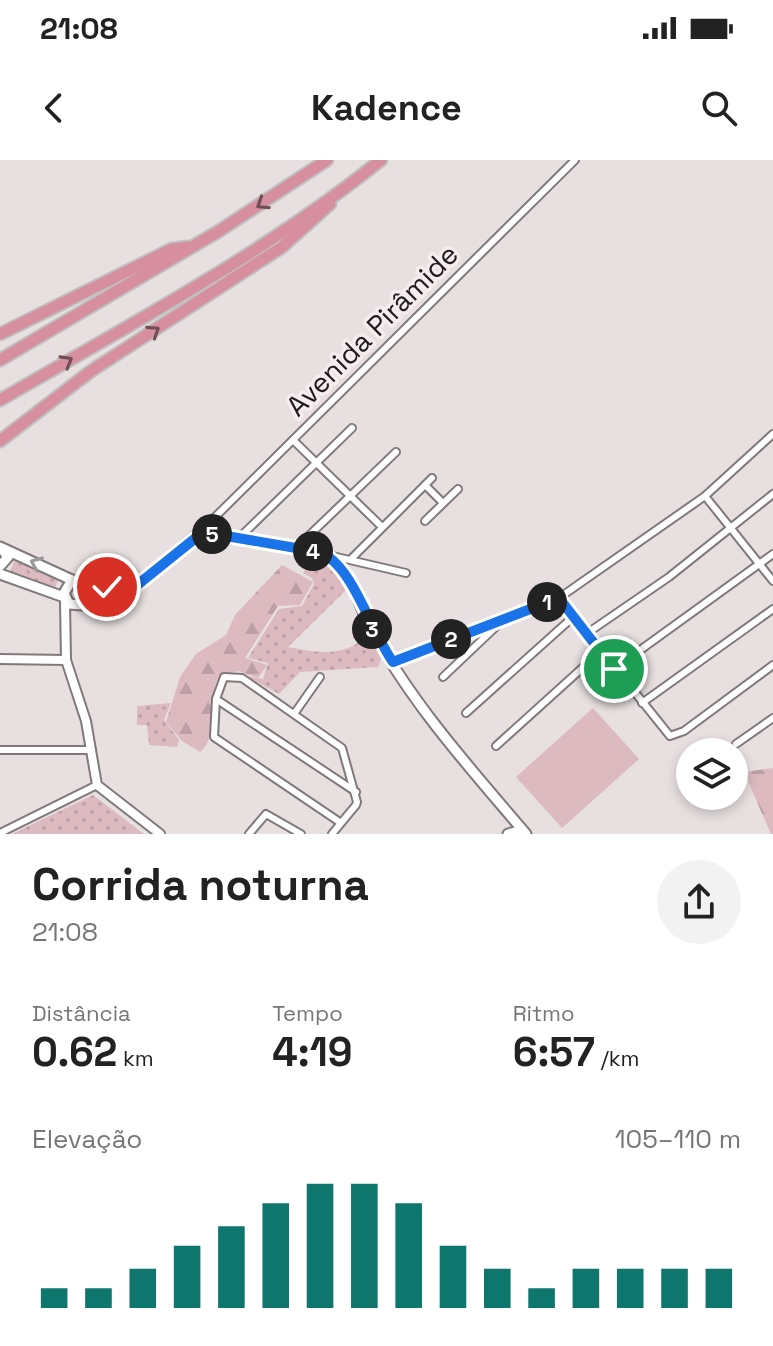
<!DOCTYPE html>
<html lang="pt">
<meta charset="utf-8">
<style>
:root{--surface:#fff;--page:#f2f2f2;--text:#222;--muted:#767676;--accent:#0f766e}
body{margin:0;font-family:"Space Grotesk",sans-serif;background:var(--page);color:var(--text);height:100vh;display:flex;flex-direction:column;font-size:30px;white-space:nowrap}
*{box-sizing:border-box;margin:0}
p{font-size:26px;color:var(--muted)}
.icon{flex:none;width:44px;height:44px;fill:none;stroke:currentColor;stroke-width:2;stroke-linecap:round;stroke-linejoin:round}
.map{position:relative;height:674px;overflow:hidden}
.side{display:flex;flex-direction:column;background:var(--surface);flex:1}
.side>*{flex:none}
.tools{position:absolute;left:676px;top:578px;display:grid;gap:16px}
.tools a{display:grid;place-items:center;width:72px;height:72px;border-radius:50%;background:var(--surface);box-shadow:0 4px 12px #0003;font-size:40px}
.pin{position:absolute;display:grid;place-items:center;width:68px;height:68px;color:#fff;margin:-34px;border:4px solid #fff;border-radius:50%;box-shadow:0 2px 8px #0007}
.km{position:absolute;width:40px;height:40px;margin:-20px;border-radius:50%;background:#222;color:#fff;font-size:22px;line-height:40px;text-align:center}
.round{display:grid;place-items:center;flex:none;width:84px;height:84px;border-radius:42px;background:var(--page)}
.head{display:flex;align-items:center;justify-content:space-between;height:136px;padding:0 32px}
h1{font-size:44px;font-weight:700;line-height:60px}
.metrics{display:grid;grid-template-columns:repeat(3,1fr);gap:12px;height:136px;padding:8px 32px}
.metrics div{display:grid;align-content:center}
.metrics b{font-size:40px;font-weight:700}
.metrics small{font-size:22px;font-weight:400}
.metrics p{font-size:22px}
.chart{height:224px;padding:16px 32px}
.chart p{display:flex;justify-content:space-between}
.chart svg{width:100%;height:144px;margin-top:8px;stroke:var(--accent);stroke-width:6}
.status{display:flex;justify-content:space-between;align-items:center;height:56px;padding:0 40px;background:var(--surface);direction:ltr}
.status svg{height:22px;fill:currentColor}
header{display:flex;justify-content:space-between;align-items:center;height:104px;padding:0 32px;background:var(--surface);font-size:36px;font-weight:700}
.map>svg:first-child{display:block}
.grass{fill:url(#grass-dots)}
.forest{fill:url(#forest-firs)}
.pitch{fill:#dcbac0}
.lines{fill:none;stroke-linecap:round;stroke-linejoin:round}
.minor-casing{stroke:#80797a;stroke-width:10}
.tertiary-casing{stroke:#80797a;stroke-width:12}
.secondary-casing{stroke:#80797a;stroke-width:13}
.motorway-casing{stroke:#c0bfbf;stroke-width:15}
.minor{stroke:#fff;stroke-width:6}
.tertiary{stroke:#fff;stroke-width:8}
.secondary{stroke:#fff;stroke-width:9}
.motorway{stroke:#d78e9e;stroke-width:11}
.oneway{stroke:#714f56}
.oneway2{stroke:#9a9899}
.route-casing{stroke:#fff;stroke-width:16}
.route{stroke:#1a73e8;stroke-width:10}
.labels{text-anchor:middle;stroke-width:7;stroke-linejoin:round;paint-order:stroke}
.street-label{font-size:28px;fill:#1e1b1c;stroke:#f4eced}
</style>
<div class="status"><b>21:08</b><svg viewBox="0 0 49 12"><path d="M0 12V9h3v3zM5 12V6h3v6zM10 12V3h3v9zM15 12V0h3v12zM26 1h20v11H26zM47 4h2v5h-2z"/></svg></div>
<header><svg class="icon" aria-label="back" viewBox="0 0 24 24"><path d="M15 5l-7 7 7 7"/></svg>Kadence<svg class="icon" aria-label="search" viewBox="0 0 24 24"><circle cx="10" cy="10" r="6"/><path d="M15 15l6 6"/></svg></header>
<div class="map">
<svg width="773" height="674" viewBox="0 0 773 674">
<defs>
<pattern id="grass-dots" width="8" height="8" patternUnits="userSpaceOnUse" patternTransform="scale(2)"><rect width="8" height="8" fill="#dcbac0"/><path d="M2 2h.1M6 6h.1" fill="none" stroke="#bc9fa4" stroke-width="1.8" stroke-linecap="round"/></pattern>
<pattern id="forest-firs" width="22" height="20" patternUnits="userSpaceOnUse" patternTransform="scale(2)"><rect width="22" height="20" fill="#dcbac0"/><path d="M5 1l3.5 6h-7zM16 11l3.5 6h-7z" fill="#bc9fa4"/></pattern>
</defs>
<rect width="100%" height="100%" fill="#e7dfe0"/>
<g class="grass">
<polygon points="16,397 58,420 55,428 9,414"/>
<path d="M 314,401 L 334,405 L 347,429 L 288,487 C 311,492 339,497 359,482 L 352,477 L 365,472 L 381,499 L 378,507 L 300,512 L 279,534 L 246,516 L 263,519 L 268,503 L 248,498 L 279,449 L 302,446 L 314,424 L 312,418 L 303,413 L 306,408 L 310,410 Z"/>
<polygon points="171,543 164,560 179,580 177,587 149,585 147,565 137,565 137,546"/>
<polygon points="93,635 144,674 12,674"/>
</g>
<g class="forest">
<path d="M 282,405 L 313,422 L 300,445 L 278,446 L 245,498 L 267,505 L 258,518 L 238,511 L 219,516 C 207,537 220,577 200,592 L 182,581 L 166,562 L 180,517 L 196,494 L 226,475 L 235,455 Z"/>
<polygon points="773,608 773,674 771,674 744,612"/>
</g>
<polygon class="pitch" points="593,548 639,599 562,668 516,617"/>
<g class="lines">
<defs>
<g id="minor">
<polyline points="293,280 382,367"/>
<polyline points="425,325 443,343"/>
<polyline points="705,336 773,421"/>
<polyline points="425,361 458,329"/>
<polyline points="200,372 575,0"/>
<polyline points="238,379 352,268"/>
<polyline points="295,389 396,292"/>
<polyline points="328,395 406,413"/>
<polyline points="351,399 432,318"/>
<polyline points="559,438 670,576 684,571 773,505"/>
<polyline points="586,474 669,417 773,334"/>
<polyline points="393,502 559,438 705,336 773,274"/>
<polyline points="614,509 773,394"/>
<polyline points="443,517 504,459"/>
<polyline points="216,539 356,632"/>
<polyline points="642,543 773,449"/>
<polyline points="466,553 572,458"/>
<polyline points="294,554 320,517"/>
<polyline points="736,584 773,558"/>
<polyline points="496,586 600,492"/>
<polyline points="0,590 92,590"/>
<polyline points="0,673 97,625"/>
<polyline points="249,674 266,654 301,674"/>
<polyline points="332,674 356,645 357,642 342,588 242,518 224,517 216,539 214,577 341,663"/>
</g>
<g id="tertiary">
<polyline points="65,441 66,500 86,561 97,625 160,674"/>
<polyline points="0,499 66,500"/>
</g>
<g id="secondary">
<polyline points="0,387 72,420 85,422 90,434"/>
<polyline points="0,406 8,397 1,388"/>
<polyline points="0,414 64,437"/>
<polyline points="72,420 64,433 69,444 82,445 94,433"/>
<path d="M 87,424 L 136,426 L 200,372 L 319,392 C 350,402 355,438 369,464 C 410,542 470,608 526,674"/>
<polyline points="508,674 522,670"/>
</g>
<g id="motorway">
<polyline points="0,174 172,89 188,87"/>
<polyline points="0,200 219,71 327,0"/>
<path d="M 0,240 C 129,165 264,94 381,0"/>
<polyline points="0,281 91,211 282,87 330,44"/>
</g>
</defs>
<use href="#minor" class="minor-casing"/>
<use href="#tertiary" class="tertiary-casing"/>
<use href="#secondary" class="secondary-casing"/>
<use href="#motorway" class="motorway-casing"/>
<use href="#minor" class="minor"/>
<use href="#tertiary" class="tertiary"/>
<use href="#secondary" class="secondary"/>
<use href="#motorway" class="motorway"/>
</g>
<defs><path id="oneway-chevron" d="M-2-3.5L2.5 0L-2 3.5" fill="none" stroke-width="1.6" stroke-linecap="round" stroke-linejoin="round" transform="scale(2)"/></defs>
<g class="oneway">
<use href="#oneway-chevron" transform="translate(262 44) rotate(147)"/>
<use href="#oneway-chevron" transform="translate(154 171) rotate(-33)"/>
<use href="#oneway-chevron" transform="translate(67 201) rotate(-30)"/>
</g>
<use class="oneway2" href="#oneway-chevron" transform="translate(36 403) rotate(-157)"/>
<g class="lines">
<defs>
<path id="route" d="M 107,427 L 136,426 L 203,372 L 319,392 C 352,403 371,472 393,502 L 559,438 L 614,509"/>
</defs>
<use href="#route" class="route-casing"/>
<use href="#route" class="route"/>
</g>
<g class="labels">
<g class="street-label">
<text transform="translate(372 170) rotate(-45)" y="10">Avenida Pirâmide</text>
</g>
</g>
</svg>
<div class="tools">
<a><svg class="icon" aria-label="layers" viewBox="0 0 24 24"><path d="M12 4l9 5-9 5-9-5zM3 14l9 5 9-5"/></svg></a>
</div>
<div class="pin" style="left:614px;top:509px;background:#1e9e55"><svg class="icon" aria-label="arrive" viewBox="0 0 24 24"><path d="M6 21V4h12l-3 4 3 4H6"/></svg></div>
<div class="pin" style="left:107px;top:427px;background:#d93025"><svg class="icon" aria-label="check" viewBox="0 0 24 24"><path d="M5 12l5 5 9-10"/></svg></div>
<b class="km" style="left:547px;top:442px">1</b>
<b class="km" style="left:451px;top:479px">2</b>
<b class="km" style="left:372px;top:469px">3</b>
<b class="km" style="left:313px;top:391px">4</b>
<b class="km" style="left:212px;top:374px">5</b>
</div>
<section class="side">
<div class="head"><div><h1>Corrida noturna</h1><p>21:08</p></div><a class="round"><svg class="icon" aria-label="share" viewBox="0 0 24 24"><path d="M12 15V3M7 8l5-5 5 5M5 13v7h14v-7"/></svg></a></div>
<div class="metrics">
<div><p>Distância</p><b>0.62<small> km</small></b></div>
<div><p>Tempo</p><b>4:19</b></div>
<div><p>Ritmo</p><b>6:57<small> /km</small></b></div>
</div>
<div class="chart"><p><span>Elevação</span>105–110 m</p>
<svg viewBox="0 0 160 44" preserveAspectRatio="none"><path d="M5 44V38M15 44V38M25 44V32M35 44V25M45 44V19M55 44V12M65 44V6M75 44V6M85 44V12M95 44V25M105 44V32M115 44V38M125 44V32M135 44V32M145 44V32M155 44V32"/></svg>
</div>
</section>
